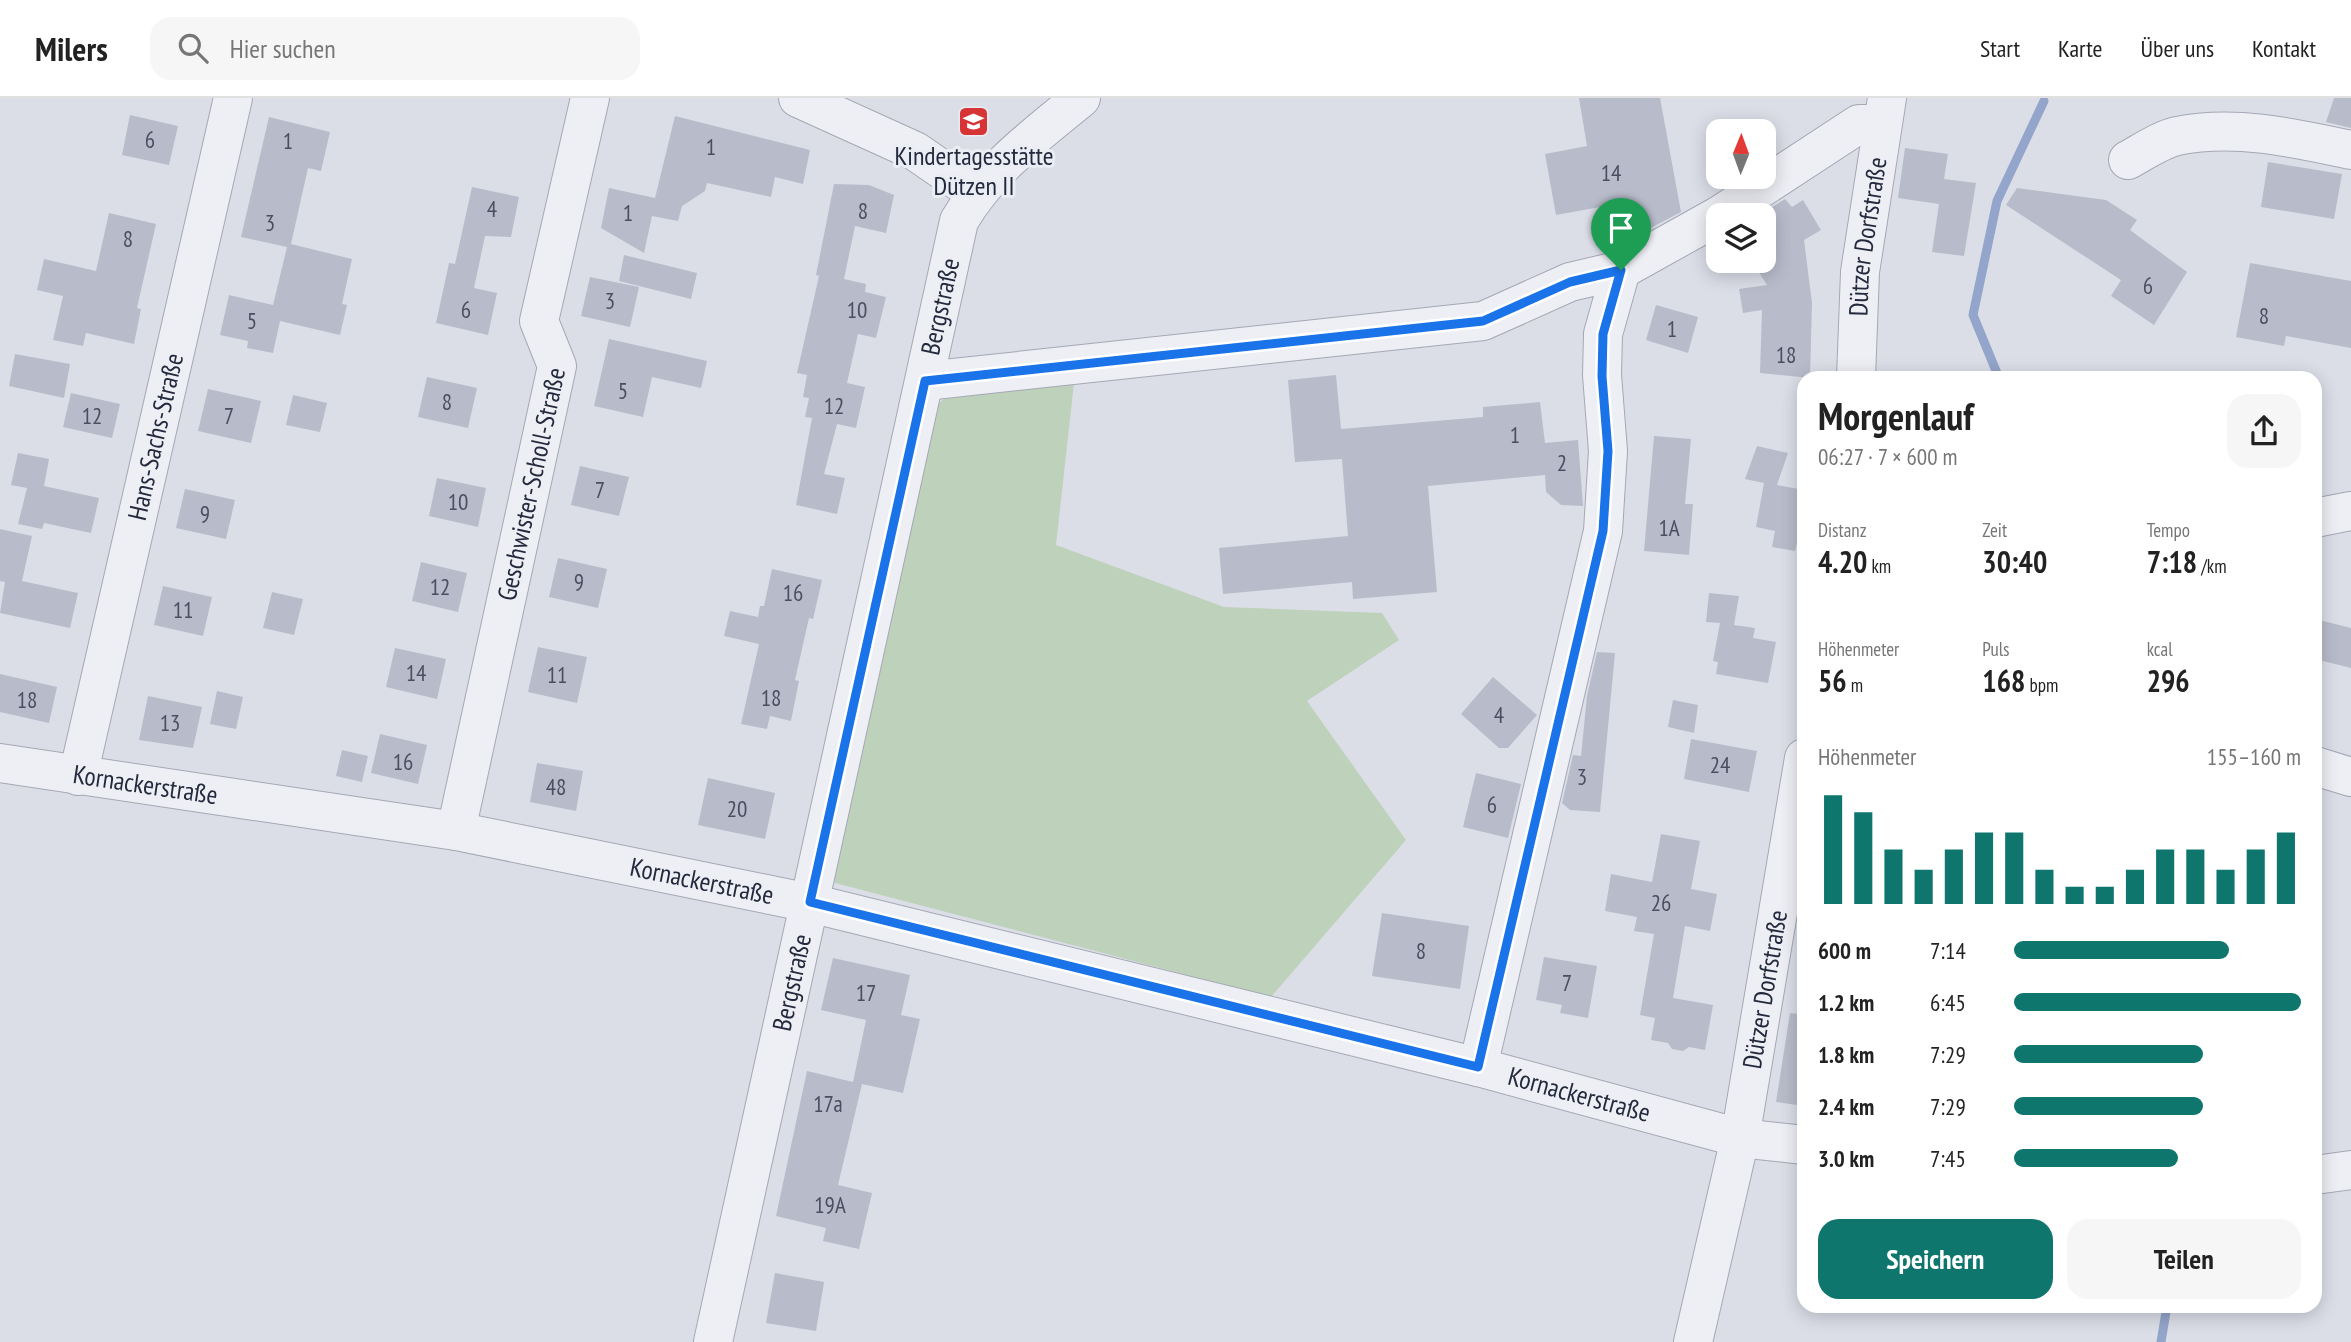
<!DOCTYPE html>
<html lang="de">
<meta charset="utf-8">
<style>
:root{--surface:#fff;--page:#f6f6f6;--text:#222;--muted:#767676;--line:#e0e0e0;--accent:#0f766e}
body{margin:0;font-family:"PT Sans Narrow",sans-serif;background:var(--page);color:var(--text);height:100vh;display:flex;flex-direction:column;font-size:26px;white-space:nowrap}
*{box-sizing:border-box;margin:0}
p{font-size:23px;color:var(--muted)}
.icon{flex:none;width:38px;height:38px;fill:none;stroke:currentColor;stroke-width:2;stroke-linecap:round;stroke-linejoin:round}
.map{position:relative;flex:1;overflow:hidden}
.panel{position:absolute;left:1797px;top:273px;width:525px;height:942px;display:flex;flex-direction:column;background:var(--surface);border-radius:21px;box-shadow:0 4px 18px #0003}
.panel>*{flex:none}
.needle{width:46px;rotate:1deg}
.tools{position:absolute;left:1706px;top:21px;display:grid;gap:14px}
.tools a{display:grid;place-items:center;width:70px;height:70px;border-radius:14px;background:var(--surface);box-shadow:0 4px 18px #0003;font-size:35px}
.pin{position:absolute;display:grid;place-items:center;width:60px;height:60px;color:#fff;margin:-72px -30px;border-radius:50% 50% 50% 0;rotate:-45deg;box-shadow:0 0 7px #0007}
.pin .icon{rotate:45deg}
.round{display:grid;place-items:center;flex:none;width:74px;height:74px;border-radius:21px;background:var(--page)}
.head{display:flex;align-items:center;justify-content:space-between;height:119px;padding:0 21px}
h1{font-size:38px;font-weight:800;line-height:52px}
.stats{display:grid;grid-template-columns:repeat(3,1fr);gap:10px;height:119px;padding:7px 21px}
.stats div{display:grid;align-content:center}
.stats b{font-size:30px;font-weight:800}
.stats small{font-size:19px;font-weight:400}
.stats p{font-size:19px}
.chart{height:196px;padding:14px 21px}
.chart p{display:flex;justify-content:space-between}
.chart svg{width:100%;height:126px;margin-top:7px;stroke:var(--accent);stroke-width:6}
.button{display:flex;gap:14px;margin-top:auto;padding:14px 21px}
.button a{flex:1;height:80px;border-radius:21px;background:var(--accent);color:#fff;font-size:28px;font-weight:800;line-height:80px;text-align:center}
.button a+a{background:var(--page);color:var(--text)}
ul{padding:0 21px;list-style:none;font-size:23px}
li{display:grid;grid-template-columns:112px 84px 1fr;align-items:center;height:52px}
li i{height:18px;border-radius:9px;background:var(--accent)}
header{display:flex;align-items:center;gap:42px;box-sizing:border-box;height:98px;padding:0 35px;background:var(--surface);border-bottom:2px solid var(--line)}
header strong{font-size:33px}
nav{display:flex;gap:38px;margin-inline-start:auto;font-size:24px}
.search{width:490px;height:63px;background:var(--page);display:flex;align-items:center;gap:18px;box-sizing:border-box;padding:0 24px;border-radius:21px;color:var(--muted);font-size:26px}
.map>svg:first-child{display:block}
.green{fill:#bed1bb}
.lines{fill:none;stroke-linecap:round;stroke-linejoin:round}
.stream{stroke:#93a5ca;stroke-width:9}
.building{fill:#b8bcca}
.minor-casing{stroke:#a4a8b4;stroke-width:40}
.minor{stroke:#eeeff5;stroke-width:38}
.route-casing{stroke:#fff;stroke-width:14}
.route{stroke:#1a73e8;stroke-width:9}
.labels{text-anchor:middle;stroke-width:6;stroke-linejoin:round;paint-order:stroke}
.number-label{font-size:23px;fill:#494e60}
.poi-label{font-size:26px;fill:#242a3d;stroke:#eaedf4}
.street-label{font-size:26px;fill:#242a3d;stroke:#eaedf4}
</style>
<header>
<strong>Milers</strong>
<div class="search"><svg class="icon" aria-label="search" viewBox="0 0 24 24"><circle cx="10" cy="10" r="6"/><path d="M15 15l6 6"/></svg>Hier suchen</div>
<nav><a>Start</a><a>Karte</a><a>Über uns</a><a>Kontakt</a></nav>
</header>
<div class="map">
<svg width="2351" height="1244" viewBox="0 0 2351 1244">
<rect width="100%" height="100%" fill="#dbdee7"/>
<polygon class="green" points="1074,285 1056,447 1224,509 1382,515 1399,542 1307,603 1406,742 1271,899 835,785 828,774 930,313 944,301"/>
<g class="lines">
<g class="stream">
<polyline points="1999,280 1973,217 1997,103 2044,3"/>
<polyline points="2161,1244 2167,1208"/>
</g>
</g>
<g class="building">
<polygon points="1579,0 1660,0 1681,114 1647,132 1623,137 1617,106 1556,117 1545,56 1587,48"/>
<polygon points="2334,0 2351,0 2351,30 2326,24"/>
<polygon points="130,17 178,28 169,67 122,57"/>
<polygon points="675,18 810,52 803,86 775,79 771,99 707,85 705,93 682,108 678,123 652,118 644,155 601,130 609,90 655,100"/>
<polygon points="269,19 330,34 321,73 308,70 291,146 352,161 342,206 347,207 340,237 280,223 273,255 247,250 248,243 220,237 229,197 273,207 287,149 241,139"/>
<polygon points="1905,50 1948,56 1944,81 1976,85 1964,158 1932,154 1939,106 1898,100"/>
<polygon points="2268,64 2342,76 2334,121 2261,109"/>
<polygon points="834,86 869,87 894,97 886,135 855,128 844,181 866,186 865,194 886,199 876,240 858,236 847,285 865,289 856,330 837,326 824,376 845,380 837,416 796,407 812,320 805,319 809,300 803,299 807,277 797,275 819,178 816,177"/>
<polygon points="472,89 519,99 511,139 485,138 474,190 497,195 488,237 436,225 449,165 455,166"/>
<polygon points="2017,90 2106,102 2137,122 2130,132 2187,174 2154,227 2111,198 2121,182 2006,107"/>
<polygon points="1785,101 1792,109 1803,102 1821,132 1804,142 1812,205 1810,280 1760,275 1762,212 1743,215 1739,191 1767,187 1752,163 1764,163 1764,117 1760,117"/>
<polygon points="109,115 156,126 137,210 141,211 134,246 86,235 83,248 53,242 63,198 37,192 44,161 96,173"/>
<polygon points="624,157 697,175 691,201 619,183"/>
<polygon points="2250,165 2351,183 2351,250 2286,238 2284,248 2236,239"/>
<polygon points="590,179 639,189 630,229 581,218"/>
<polygon points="1656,207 1698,219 1688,255 1646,242"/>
<polygon points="609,241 707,263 701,290 652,279 643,319 594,308"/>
<polygon points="15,256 70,266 64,300 9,288"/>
<polygon points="1336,277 1341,331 1483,319 1483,309 1540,304 1545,345 1578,342 1583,408 1561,407 1546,394 1545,377 1428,388 1437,494 1353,501 1352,484 1223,496 1219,450 1348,438 1342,361 1295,364 1288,282"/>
<polygon points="427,279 477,290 468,330 418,319"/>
<polygon points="208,291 261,303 251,345 198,333"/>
<polygon points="71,295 120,306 112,340 63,329"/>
<polygon points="293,297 327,305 320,334 286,327"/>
<polygon points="1654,338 1691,341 1685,406 1693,406 1689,457 1644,453"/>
<polygon points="1757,348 1788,355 1777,387 1804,392 1804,416 1795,453 1772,449 1775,433 1756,429 1764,385 1745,381"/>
<polygon points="18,355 49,361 44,388 99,400 91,435 44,425 42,431 18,426 27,390 11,387"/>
<polygon points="580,368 629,379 619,418 571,407"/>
<polygon points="437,380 486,390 478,429 429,418"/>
<polygon points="185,391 235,402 226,441 176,430"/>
<polygon points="0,431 32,438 22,483 78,495 70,530 0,515 5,484 0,483"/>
<polygon points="558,460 607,471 598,510 549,499"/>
<polygon points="421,464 467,475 458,514 412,503"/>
<polygon points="772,471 822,482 813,521 809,520 795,582 799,583 791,623 770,618 767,631 741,626 759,546 724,538 730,513 758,519 760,508 764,508"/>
<polygon points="163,488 212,499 203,538 154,527"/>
<polygon points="272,494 303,501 294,537 263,530"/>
<polygon points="1709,495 1739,498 1734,527 1755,530 1753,540 1776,544 1768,585 1716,576 1718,564 1713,563 1720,525 1706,524"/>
<polygon points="2315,521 2351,530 2351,570 2315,561"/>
<polygon points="538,549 587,559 577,605 528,594"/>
<polygon points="395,550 446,561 437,601 386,589"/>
<polygon points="1597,554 1615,555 1600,714 1570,712 1562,705 1573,657 1581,658 1587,598"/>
<polygon points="0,576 57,589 49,625 0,614"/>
<polygon points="1493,579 1537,617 1508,650 1499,650 1461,616"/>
<polygon points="217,593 243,599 236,631 210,626"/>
<polygon points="148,598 202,609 193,650 139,642"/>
<polygon points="1673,602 1698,607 1694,635 1668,629"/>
<polygon points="380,636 427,647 418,686 371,675"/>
<polygon points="1691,641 1757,653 1749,694 1684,681"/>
<polygon points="342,652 368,658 362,684 336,678"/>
<polygon points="537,665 583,673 576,713 530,704"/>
<polygon points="1476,675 1521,686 1508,740 1463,729"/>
<polygon points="708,680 775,695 765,741 698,727"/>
<polygon points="1661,736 1700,743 1691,791 1717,796 1710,833 1685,828 1673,900 1713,907 1705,952 1689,949 1683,953 1672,951 1668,945 1651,942 1655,920 1640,917 1654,836 1634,833 1637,819 1605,813 1611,776 1652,784"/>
<polygon points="1382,815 1469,828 1460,891 1372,878"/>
<polygon points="1544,859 1597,868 1588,920 1560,915 1562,907 1536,902"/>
<polygon points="833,860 910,877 901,917 920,921 903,995 862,986 838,1087 872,1095 859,1151 823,1143 826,1130 776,1118 807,973 853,984 866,922 821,912"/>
<polygon points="1790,915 1804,917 1804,1008 1776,1004"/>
<polygon points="775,1175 824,1184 816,1233 766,1225"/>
</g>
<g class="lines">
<defs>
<g id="minor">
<polyline points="798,0 915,53 976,95"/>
<path d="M 2128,62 C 2143,54 2160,42 2177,38 C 2235,26 2295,40 2351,52"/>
<polyline points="1720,117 1859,26 1882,26"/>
<path id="s1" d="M 1856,280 L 1860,174 L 1887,0"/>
<polyline points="925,283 1483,223 1570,184 1621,172 1718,118"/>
<polyline points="2315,420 2351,413"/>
<path id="s2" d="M 0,665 L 456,733 L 810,805 L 1478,969 L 1740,1040 L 1804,1047"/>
<polyline points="2315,668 2351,679"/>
<path id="s3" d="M 78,678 L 233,0"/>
<path id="s4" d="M 456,733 L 557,268 L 539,223 L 590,0"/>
<polyline points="1478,969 1603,433 1608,353 1602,277 1603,236 1621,172"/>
<polyline points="2315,1077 2351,1072"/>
<path id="s5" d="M 713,1244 L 959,123 C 989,71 1035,38 1081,0"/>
<path id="s6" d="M 1693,1244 L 1740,1040 L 1804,660"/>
</g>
</defs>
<use href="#minor" class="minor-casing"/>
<use href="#minor" class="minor"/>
</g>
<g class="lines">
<defs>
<polygon id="route" points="1621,172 1603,236 1602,278 1608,353 1603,433 1478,969 810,804 925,283 1483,223 1570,184"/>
</defs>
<use href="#route" class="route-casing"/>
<use href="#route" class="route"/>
</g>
<defs>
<symbol id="school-square" viewBox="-11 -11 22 22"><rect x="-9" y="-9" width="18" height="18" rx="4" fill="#d73535" stroke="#eaedf4"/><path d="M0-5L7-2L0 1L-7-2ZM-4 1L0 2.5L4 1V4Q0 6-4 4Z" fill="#fff"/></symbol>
</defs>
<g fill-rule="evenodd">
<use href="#school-square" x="956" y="6" width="35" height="35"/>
</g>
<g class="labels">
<g class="number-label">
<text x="150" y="50">6</text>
<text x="288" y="51">1</text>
<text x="711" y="57">1</text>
<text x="1611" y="83">14</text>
<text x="492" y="119">4</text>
<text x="863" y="121">8</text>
<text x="628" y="123">1</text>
<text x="270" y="133">3</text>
<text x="128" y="149">8</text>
<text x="2148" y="196">6</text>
<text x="610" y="211">3</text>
<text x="466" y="220">6</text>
<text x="857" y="220">10</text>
<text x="2264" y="226">8</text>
<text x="252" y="231">5</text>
<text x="1672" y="239">1</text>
<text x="1786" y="265">18</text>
<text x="623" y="301">5</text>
<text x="447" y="312">8</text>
<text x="834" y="316">12</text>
<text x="92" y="326">12</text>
<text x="229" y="326">7</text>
<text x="1515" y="345">1</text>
<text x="1562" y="373">2</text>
<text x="600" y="400">7</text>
<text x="458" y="412">10</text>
<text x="205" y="424">9</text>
<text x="1669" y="438">1A</text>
<text x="579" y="492">9</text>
<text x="440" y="497">12</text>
<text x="793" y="503">16</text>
<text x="183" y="520">11</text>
<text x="416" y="583">14</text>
<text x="557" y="585">11</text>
<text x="771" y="608">18</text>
<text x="27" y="610">18</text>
<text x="1499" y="625">4</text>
<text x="170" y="633">13</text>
<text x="403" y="672">16</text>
<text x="1720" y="675">24</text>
<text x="1582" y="687">3</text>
<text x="556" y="697">48</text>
<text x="1492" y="715">6</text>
<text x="737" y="719">20</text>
<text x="1661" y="813">26</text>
<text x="1421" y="861">8</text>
<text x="1567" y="893">7</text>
<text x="866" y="903">17</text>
<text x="828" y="1014">17a</text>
<text x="830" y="1115">19A</text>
</g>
<g class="poi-label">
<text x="974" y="67">Kindertagesstätte<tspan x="974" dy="30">Dützen II</tspan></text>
</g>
<g class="street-label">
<text dy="9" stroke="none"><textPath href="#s1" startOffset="142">Dützer Dorfstraße</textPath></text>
<text dy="9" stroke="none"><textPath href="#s5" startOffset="1060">Bergstraße</textPath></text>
<text dy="9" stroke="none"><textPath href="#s3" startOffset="348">Hans-Sachs-Straße</textPath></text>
<text dy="9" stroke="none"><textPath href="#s4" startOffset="355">Geschwister-Scholl-Straße</textPath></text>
<text dy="9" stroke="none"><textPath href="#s2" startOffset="147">Kornackerstraße</textPath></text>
<text dy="9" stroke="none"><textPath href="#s2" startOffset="712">Kornackerstraße</textPath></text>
<text dy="9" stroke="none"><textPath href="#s5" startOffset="368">Bergstraße</textPath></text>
<text dy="9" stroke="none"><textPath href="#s6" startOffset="360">Dützer Dorfstraße</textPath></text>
<text dy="9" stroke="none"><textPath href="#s2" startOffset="1615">Kornackerstraße</textPath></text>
</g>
</g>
</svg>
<div class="tools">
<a><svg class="needle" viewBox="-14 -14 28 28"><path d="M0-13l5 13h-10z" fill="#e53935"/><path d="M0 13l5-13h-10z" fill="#767676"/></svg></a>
<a><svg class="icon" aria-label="layers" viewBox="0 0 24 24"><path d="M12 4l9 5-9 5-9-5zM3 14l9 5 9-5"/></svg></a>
</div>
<div class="pin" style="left:1621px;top:172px;background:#1e9e55"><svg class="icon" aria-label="arrive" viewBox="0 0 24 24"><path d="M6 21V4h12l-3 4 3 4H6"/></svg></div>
<section class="panel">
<div class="head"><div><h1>Morgenlauf</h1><p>06:27 · 7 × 600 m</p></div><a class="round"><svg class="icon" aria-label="share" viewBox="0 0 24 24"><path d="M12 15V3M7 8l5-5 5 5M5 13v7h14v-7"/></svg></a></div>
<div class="stats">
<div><p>Distanz</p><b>4.20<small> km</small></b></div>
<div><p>Zeit</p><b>30:40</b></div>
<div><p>Tempo</p><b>7:18<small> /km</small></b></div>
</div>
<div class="stats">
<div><p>Höhenmeter</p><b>56<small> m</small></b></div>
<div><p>Puls</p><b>168<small> bpm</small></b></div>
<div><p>kcal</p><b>296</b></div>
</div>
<div class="chart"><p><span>Höhenmeter</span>155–160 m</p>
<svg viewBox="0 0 160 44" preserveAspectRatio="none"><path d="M5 44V6M15 44V12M25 44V25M35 44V32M45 44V25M55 44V19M65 44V19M75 44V32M85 44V38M95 44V38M105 44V32M115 44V25M125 44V25M135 44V32M145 44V25M155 44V19"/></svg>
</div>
<ul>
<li><b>600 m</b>7:14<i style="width:75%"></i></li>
<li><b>1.2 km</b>6:45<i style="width:100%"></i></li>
<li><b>1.8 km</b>7:29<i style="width:66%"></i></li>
<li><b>2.4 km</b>7:29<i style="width:66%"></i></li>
<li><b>3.0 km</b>7:45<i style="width:57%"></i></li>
</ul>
<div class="button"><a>Speichern</a><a>Teilen</a></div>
</section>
</div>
